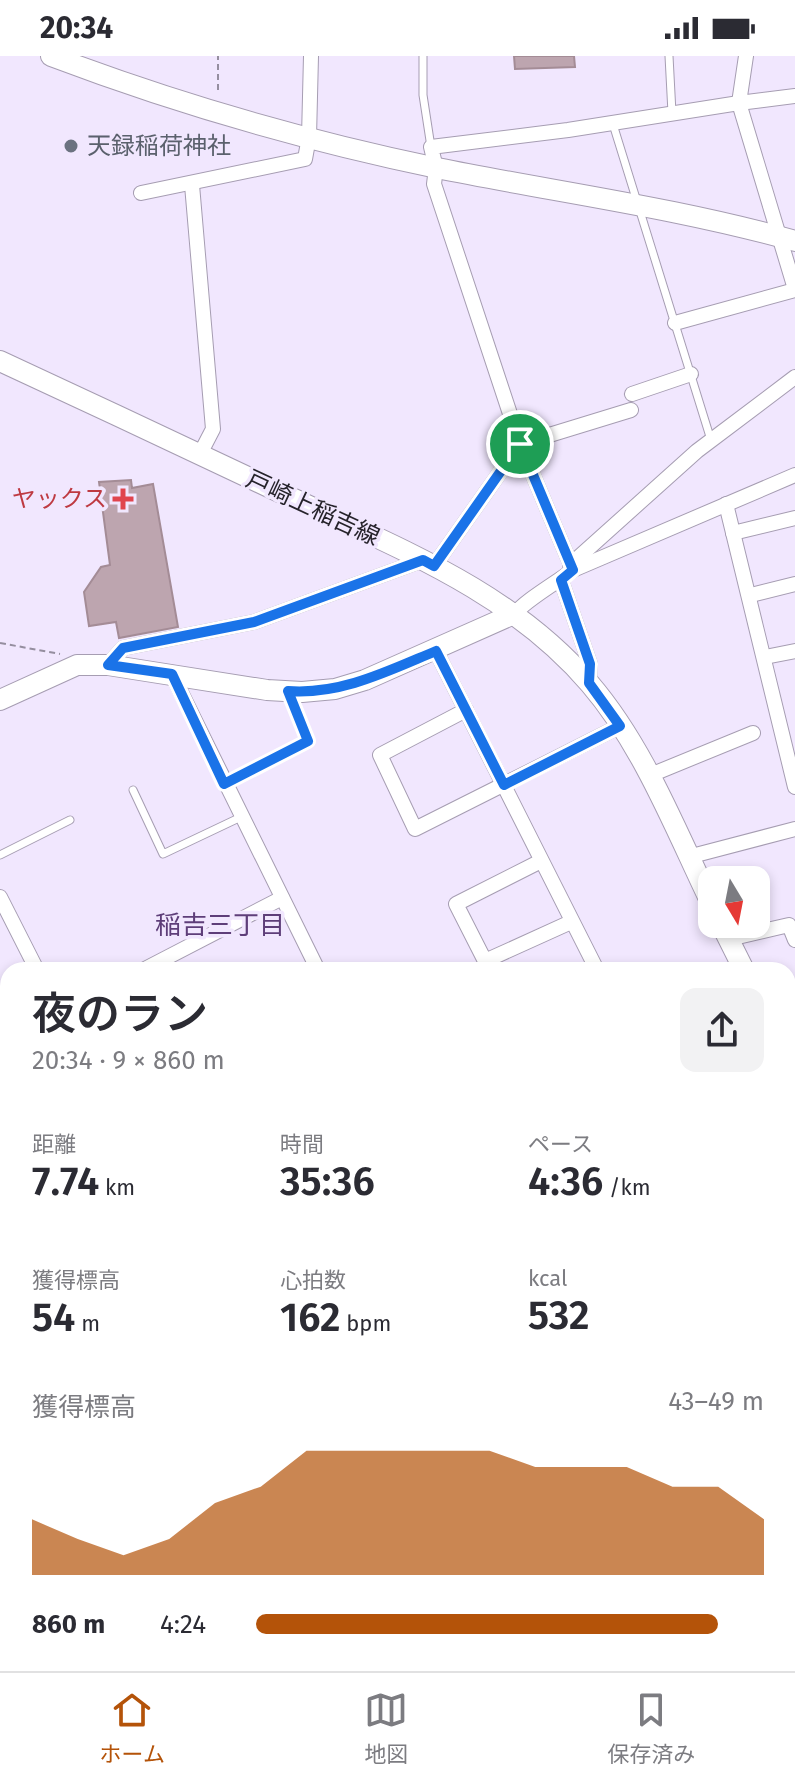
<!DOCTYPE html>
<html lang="ja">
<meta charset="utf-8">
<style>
:root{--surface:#fff;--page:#f2f2f3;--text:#2b2b33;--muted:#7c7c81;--line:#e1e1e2;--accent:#b45309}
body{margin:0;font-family:"Fira Sans","Noto Sans JP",sans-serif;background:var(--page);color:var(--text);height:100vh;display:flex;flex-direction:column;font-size:30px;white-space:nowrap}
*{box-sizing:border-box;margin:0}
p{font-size:26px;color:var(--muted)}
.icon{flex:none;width:44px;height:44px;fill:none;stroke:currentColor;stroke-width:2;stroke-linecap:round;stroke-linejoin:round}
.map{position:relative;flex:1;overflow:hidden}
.panel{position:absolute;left:0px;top:906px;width:796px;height:710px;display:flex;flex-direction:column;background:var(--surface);border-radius:24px 24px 0 0;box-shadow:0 4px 12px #0003}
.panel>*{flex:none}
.needle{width:52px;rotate:170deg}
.fabs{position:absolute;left:698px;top:810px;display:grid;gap:16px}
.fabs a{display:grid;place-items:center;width:72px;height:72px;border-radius:16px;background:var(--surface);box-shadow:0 4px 12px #0003;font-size:40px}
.pin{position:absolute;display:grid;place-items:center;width:68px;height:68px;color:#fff;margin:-34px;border:4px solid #fff;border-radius:50%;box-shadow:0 2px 8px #0007}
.round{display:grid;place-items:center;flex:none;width:84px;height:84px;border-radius:16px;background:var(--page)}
.summary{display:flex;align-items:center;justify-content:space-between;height:136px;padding:0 32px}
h1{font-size:44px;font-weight:600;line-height:60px}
.metrics{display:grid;grid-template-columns:repeat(3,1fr);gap:12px;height:136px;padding:8px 32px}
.metrics div{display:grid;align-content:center}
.metrics b{font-size:40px;font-weight:600}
.metrics small{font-size:22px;font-weight:400}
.metrics p{font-size:22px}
.chart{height:224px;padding:16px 32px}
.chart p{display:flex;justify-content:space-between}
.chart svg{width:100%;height:144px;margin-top:8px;fill:var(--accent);opacity:.7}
ul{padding:0 32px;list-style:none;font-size:26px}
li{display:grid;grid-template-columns:128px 96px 1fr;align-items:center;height:60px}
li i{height:20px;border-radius:10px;background:var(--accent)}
.status{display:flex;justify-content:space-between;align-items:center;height:56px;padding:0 40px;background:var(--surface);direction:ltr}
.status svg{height:22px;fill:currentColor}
.tab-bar{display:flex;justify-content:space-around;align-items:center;height:112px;border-top:2px solid var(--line);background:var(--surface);font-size:22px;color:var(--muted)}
.tab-bar a{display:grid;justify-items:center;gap:4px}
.tab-bar .active{color:var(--accent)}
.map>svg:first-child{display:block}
.building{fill:#bda5af;stroke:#a48c96;stroke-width:2}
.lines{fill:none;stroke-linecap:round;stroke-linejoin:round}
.lane-casing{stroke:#a69db2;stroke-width:9}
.street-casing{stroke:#a69db2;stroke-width:16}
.secondary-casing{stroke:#a69db2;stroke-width:22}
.path{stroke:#958e9f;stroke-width:2;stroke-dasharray:6 4;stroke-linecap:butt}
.lane{stroke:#fff;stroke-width:7}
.street{stroke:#fff;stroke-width:14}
.secondary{stroke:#fff;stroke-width:20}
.route-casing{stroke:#fff;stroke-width:16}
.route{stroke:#1a73e8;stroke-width:10}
.worship-dot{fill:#6b7280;stroke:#f1e7fe;stroke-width:3}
.health-dot{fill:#e0444e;stroke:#f1e7fe;stroke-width:3}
.labels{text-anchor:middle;stroke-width:7;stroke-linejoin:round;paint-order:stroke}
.worship-label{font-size:24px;fill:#5b616d;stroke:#f1e7fe;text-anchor:start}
.health-label{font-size:24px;fill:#be3a42;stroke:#f1e7fe;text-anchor:end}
.street-label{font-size:24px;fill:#26232b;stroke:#f1e7fe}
.neighbourhood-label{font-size:26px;fill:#5e3e79;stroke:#f1e7fe}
</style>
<div class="status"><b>20:34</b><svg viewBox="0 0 49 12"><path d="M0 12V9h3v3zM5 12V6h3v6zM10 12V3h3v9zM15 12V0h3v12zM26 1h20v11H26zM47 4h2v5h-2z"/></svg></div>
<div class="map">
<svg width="795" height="1615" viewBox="0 0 795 1615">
<rect width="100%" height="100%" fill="#f1e7fe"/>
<g class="building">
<polygon points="514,0 574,0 575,11 515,13"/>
<polygon points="131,424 132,432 153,428 178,571 119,582 116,566 89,570 84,536 101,511 110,509 99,426"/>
</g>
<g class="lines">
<defs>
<g id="lane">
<polyline points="423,0 423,39 431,91"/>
<polyline points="669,0 672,57"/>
<polyline points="612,65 711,384"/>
<polyline points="227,727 308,685 289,637"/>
<polyline points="133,734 163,798 241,761"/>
<polyline points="0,799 70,764"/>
</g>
<g id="street">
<polyline points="746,0 739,47 795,40"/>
<polyline points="192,129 213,373 200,398"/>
<polyline points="141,137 305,103 309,81 311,0"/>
<polyline points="675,267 795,234"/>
<polyline points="632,338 691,318"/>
<polyline points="726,448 795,731"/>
<polyline points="733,477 795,462"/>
<polyline points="570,509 697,395 795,321"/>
<polyline points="434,510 520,388 631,354"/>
<polyline points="573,514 520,388 434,128 436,112 431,91 568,74 739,47 795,233"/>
<polyline points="561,524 590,608 589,627"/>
<polyline points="751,539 795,528"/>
<path d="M 516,557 C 523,546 559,525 573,514 L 795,419"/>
<polyline points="436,595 597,914"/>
<polyline points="765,601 795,595"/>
<polyline points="108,609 123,592 254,566 423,504"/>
<polyline points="172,618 318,914"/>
<polyline points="466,654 380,699 415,773 620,670"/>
<polyline points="648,720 753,677"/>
<polyline points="688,801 795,773"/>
<polyline points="541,805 456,848 485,905 571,866"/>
<polyline points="0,841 37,914"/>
<polyline points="729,883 789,869 795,884"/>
<polyline points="143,914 282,842"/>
<polyline points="0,987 8,983"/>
<polyline points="788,987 795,985"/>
<polyline points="0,1067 8,1063"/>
<polyline points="0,1195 8,1193"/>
<polyline points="788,1294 795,1308"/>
<polyline points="0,1321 8,1315"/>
<polyline points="0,1391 8,1384"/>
<polyline points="788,1393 795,1388"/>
<polyline points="0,1538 8,1532"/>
<polyline points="569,1608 569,1615"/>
<polyline points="95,1615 103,1608"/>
<polyline points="286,1615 294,1608"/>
<polyline points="471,1615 488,1608"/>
</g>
<g id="secondary">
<path d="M 51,0 C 175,47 307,85 437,112 C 556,136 678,152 795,185"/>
<path d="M 0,305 C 97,350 193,395 290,441 C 397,492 511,535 590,628 C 644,691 676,775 712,849"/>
<polyline points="0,644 77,609 108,609 267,634 302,636 335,633 365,624 516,557"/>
<polyline points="721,868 744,914"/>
<polyline points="788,1006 795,1021"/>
<polyline points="0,1215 8,1223"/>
<polyline points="322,1608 327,1615"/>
</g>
</defs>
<use href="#lane" class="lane-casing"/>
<use href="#street" class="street-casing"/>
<use href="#secondary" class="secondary-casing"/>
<g class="path">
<polyline points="218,34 218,0"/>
<polyline points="0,587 60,598"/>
</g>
<use href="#lane" class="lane"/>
<use href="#street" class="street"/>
<use href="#secondary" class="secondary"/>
</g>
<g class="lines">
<defs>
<path id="route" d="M 520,388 L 573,514 L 561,524 L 590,608 L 589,627 L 620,670 L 504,729 L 436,595 C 388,615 341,639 288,635 L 308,685 L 224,728 L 172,618 L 108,609 L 123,592 L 254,566 L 423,504 L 434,510 Z"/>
</defs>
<use href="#route" class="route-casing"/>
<use href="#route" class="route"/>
</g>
<circle class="worship-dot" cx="71" cy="90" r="8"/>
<path class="health-dot" d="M119 431h8v8h8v8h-8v8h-8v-8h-8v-8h8z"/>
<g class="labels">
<g class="worship-label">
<text x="87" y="98">天録稲荷神社</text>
</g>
<g class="health-label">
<text x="107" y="451">ヤックス</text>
</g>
<g class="street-label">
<text transform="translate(313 452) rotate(25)" y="8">戸崎上稲吉線</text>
</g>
<g class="neighbourhood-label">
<text x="220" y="878">稲吉三丁目</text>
</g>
</g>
</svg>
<div class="fabs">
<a><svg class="needle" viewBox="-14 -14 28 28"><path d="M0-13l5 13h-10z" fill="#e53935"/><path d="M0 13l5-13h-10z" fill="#7c7c81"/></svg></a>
</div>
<div class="pin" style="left:520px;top:388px;background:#1e9e55"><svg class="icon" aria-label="arrive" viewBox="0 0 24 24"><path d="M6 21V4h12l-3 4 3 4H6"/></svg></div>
<section class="panel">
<div class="summary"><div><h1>夜のラン</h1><p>20:34 · 9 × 860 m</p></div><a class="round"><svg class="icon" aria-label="share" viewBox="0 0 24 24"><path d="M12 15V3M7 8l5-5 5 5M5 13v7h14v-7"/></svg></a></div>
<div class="metrics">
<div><p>距離</p><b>7.74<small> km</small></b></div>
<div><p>時間</p><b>35:36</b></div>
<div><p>ペース</p><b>4:36<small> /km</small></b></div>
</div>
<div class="metrics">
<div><p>獲得標高</p><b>54<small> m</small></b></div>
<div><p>心拍数</p><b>162<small> bpm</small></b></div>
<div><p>kcal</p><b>532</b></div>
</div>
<div class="chart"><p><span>獲得標高</span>43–49 m</p>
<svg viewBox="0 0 160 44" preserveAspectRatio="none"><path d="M0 44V27L10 33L20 38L30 33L40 22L50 17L60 6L70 6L80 6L90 6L100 6L110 11L120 11L130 11L140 17L150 17L160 27V44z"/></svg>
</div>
<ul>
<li><b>860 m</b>4:24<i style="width:91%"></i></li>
</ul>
</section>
</div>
<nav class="tab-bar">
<a class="active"><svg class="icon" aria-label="home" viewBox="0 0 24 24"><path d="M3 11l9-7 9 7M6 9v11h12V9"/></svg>ホーム</a>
<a><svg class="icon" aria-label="map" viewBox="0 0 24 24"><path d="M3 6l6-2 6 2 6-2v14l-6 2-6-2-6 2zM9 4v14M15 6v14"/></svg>地図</a>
<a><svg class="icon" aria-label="saved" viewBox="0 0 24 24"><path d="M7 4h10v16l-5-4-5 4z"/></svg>保存済み</a>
</nav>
